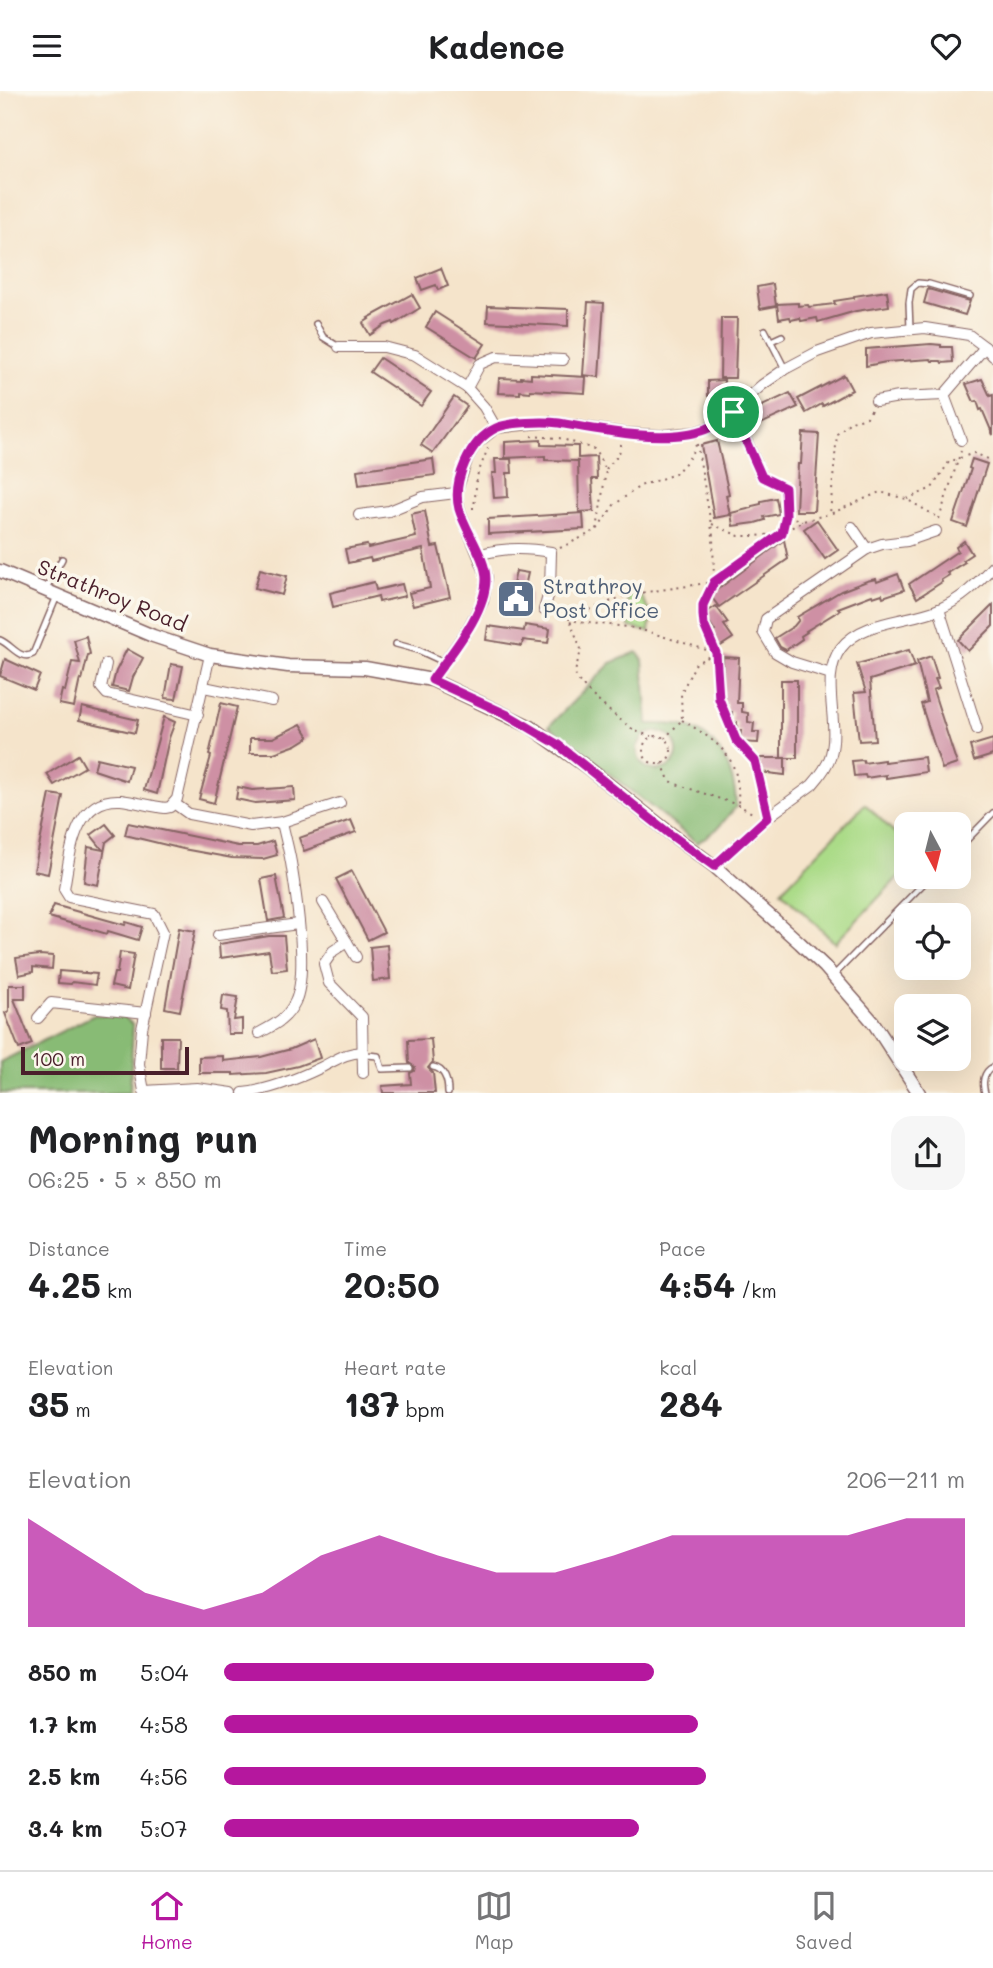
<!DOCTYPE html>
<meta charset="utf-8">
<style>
:root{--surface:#fff;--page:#f6f6f6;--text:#202124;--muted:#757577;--line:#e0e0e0;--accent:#b5179e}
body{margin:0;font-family:Mali,sans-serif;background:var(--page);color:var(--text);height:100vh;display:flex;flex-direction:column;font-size:26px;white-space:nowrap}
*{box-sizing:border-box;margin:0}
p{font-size:23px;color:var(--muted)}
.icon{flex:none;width:38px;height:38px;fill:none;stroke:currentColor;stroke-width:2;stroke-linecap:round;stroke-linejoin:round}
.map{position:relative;height:1002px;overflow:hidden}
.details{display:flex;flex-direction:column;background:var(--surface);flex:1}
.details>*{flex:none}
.needle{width:46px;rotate:173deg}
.tools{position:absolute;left:894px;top:721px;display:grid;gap:14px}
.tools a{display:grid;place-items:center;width:77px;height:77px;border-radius:14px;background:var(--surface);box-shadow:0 7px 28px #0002;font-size:35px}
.scale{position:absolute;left:21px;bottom:18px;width:168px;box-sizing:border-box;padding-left:7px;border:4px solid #4a1f2b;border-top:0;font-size:19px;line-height:24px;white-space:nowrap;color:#4a1f2b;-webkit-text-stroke:5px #fbf7ec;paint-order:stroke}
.pin{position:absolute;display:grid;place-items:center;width:60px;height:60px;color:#fff;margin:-30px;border:4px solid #fff;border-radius:50%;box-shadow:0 2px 7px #0007}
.round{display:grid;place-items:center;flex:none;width:74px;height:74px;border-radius:21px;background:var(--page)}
.headline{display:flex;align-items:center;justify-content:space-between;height:119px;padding:0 28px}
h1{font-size:38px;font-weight:700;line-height:52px}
.figures{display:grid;grid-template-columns:repeat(3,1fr);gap:10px;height:119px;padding:7px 28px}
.figures div{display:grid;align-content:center}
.figures b{font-size:35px;font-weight:700}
.figures small{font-size:19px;font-weight:400}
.figures p{font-size:19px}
.chart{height:196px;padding:14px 28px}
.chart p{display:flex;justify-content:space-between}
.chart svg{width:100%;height:126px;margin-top:7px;fill:var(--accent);opacity:.7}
ul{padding:0 28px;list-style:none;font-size:23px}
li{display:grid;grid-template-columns:112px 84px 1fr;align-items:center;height:52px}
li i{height:18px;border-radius:9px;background:var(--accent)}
header{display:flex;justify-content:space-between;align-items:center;height:91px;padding:0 28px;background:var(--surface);font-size:32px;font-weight:700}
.dock{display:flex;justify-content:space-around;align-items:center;height:98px;border-top:2px solid var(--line);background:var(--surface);font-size:19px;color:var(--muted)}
.dock a{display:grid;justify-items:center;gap:4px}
.dock .current{color:var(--accent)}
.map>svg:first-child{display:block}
.green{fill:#abdb88;stroke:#7a7d5a;stroke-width:2}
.forest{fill:#88bb74;stroke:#696d50;stroke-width:2;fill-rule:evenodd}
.building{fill:#ce90a4}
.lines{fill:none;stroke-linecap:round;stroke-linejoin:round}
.service-casing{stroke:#866463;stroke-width:8}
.minor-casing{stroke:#866463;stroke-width:12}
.tertiary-casing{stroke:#866463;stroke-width:15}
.path{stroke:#866463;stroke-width:2;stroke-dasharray:2 5;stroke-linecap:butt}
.service{stroke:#fff;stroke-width:5}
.minor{stroke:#fff;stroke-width:10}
.tertiary{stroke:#fff;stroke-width:12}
.route-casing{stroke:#fff;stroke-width:14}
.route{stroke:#b5179e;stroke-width:9}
.labels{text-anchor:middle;stroke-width:7;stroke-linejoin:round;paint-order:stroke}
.service-label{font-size:21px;fill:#4e5e75;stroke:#fbf7ec;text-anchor:start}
.street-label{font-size:21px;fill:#4a1f2b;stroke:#fbf7ec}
</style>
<header><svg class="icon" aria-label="menu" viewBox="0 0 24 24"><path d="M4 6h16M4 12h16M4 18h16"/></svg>Kadence<svg class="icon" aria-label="heart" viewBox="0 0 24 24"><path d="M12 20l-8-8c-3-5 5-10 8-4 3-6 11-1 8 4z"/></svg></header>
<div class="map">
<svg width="993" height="1002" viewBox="0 0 993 1002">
<rect width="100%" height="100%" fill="#fbf7ec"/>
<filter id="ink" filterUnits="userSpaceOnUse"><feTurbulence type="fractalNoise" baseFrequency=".0143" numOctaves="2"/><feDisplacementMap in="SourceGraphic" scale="14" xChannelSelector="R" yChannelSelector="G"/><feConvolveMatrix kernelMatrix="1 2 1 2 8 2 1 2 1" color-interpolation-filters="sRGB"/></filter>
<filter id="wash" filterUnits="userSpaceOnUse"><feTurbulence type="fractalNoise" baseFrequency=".00686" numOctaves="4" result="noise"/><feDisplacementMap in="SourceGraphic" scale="28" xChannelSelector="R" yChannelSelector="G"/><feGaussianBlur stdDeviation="1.57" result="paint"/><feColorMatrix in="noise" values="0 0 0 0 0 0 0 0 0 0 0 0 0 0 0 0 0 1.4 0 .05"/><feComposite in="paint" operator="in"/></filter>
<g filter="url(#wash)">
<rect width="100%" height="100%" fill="#f5e4cb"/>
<g class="green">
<polygon points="639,502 651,524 649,541 629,536 627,504"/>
<polygon points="865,713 906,753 906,778 835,852 781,800"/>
</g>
<g class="forest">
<path d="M 637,561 L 643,569 L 648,633 C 661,633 674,632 687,636 C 721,646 736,684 736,716 L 717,738 L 697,752 L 549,635 L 611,572 ZM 657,640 C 665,641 672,644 675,652 C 688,680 637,694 637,656 L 644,644 Z"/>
<polygon points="94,924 122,924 133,934 130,1002 0,1002 0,971"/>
</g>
<g id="blocks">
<g class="building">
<polygon points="441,177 448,195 438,199 436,194 422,199 417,187"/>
<polygon points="773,193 776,215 760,218 757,196"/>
<polygon points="928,198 970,210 965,224 924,212"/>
<polygon points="887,200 889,215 856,220 818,231 817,227 801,230 800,227 791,229 790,226 779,228 777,213 798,212 798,215 808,214 809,216 835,213 834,210 854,207 854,205"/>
<polygon points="412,203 420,217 394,233 393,231 385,234 370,244 363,232 369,228 368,227"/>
<polygon points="588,211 604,212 599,286 583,284"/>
<polygon points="488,215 568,218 568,235 487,231"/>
<polygon points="435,221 485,253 476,267 426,236"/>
<polygon points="721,227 737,227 735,287 720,287"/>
<polygon points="931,253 941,254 941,256 952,256 953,271 942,272 941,270 932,270 931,268 886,271 866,275 866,258"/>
<polygon points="380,267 431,301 421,315 370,281"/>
<polygon points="531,283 586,286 585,302 530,299 530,301 520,300 520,303 498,302 499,287 521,288 521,286 531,287"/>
<polygon points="844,284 852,299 823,315 822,313 806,322 798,308"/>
<polygon points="982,288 990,305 993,304 993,344 982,318 980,319 977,310 974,311 966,293"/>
<polygon points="724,289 724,305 708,305 708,290"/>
<polygon points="790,302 798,316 754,336 747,322"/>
<polygon points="454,306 467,315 433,362 421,354"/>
<polygon points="803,342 819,343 814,420 796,420 798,373 801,373"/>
<polygon points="541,349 541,354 578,355 578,367 596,366 597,388 592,388 594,420 579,421 578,370 545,369 545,365 505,367 505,351"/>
<polygon points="717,350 729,403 726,404 730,424 714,427 701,354"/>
<polygon points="433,368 435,384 359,394 357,379"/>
<polygon points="495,368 511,368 512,382 507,382 508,406 494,407 492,382 496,382"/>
<polygon points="972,368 987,373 967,436 953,431 971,378 969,377"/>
<polygon points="776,407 779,423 764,426 765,429 755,432 733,435 731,422 752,417 752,415 761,413 761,410"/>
<polygon points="425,420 432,456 438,455 450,506 413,515 409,502 430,497 423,458 371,470 370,467 348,472 345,458 367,454 368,457 416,446 411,423"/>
<polygon points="583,422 584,438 488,443 488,428"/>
<polygon points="817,429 838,459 825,468 804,438"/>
<polygon points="784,449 788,468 719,516 710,504"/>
<polygon points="964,450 972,463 963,469 965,471 947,482 949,484 941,489 942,491 917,507 909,493 958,460 956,456"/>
<polygon points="260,478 287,485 282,504 255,497"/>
<polygon points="516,480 528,482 524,500 531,502 528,516 509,512"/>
<polygon points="898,483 904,499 883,506 882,503 873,506 872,504 838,517 840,519 806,540 807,541 801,545 802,548 786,559 780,556 775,547 794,535 799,529 797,526 841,500 867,490 876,488 877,491"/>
<polygon points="374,491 376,499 402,493 405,505 379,511 378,505 333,516 330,502"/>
<polygon points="993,514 993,535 968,560 958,549"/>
<polygon points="716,515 728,532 724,534 733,547 719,556 711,543 715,540 704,523"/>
<polygon points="525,534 550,538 548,552 523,549 522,555 486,549 488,535 524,540"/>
<polygon points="86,545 90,563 88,564 82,589 80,588 74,616 59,613 62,599 65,600 72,571 80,572 74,549"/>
<polygon points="127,558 143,567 133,586 129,600 112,596 116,580"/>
<polygon points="909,559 915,575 870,589 875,649 859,650 854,602 866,601 857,573"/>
<polygon points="931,565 938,587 935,588 939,597 933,599 957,673 942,678 921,613 927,611 917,570"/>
<polygon points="723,566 739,567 737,612 742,612 742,621 748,622 748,631 754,632 753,641 759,641 758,652 740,651 741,640 737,640 737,631 732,631 732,621 727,621 727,612 722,611"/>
<polygon points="5,568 40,584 34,599 0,585"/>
<polygon points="171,573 183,575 176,608 165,607"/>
<rect x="781" y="589" width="16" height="78"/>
<polygon points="221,612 237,616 214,712 199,708 211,665 209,664"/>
<polygon points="82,616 138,629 135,642 79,629"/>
<polygon points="164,626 175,631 169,647 157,703 144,699"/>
<polygon points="301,633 309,646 296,654 274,662 250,662 250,647 273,647"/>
<polygon points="993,648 993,664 974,670 970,655"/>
<polygon points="78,664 85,676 54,694 47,683"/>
<polygon points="924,666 926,681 886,687 886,684 866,687 865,684 854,685 852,670 863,669 864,672 884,669 884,671"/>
<polygon points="97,667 131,675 127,690 94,679"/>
<polygon points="760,667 785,667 785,684 760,681"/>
<polygon points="238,696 252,699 294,696 295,709 255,712 236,708"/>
<polygon points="50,703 63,705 48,783 34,780"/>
<polygon points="351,729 356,741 304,760 299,747"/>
<polygon points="128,732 238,755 257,755 273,750 277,764 263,768 232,767 183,758 125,744"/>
<polygon points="106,733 115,744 106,751 98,794 84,791 88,756 103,759 91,744"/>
<polygon points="352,780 384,841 368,849 336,788"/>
<polygon points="276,785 284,827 268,830 261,788"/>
<polygon points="54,814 125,834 126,831 142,836 138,849 108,840 107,843 49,826"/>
<polygon points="179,837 195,840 180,920 165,917"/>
<polygon points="269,845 284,845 287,878 272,880 269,860 220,867 219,853"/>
<polygon points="387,854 390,888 373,890 370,856"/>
<polygon points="120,861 134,863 128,899 111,895 114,882 117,882"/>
<polygon points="39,864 53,865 52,878 33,876 33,881 19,884 16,867"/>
<polygon points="59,880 97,883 95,894 72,891 71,893 58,892"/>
<polygon points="9,894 25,894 25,908 14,908 32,953 19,958 5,922 9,920"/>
<polygon points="223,904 238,906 234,929 242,928 242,943 228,943 227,920 221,919"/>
<polygon points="161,946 178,946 177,977 161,977"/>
<polygon points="314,948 320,967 298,975 266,982 233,984 233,982 199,982 199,966 223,965 223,970 261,966 291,958"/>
<polygon points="431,948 433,971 428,977 433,982 435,1002 383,1002 382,995 411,993 410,982 414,980 415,976 409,972 408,949"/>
</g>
</g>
</g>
<g filter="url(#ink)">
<use href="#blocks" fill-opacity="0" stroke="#866463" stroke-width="2"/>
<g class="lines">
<defs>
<g id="service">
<polyline points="316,233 323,246 339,256"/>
<polyline points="910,238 909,212 911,198 918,192 929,193 970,205"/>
<polyline points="765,239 785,278"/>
<polyline points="771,250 782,245"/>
<polyline points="45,499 62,468"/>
<path d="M 0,549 C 12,554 20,570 33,563 L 57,505"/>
<polyline points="396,553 418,559 444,571"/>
<polyline points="959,757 993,722"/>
<polyline points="833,885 930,786"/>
<polyline points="363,961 367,964 378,965 382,978 410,977"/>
<path d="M 433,976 C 445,978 448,991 448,1002"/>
<path d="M 985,1002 C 982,992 983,981 993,976"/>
</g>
<g id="minor">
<polyline points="339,256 384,256 415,264 467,297 484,316 496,337"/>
<polyline points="467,297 480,273 496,266 563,269"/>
<polyline points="944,304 961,349"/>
<polyline points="876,310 899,306 944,304 985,256"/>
<polyline points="734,321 762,386"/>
<polyline points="359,424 389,420 423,406 456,402"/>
<polyline points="852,436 867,458"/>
<path d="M 479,464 C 502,456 528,457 551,461 L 550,498 L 544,519"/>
<polyline points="939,518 977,638"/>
<path d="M 210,564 L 177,708 L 170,716 L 165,717 C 150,715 136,711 121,709 C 73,706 70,765 64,798 L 69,806 L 154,823 L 163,841 L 142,938 L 139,973 L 144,1000 L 197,997 L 232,1002"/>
<polyline points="106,573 101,596 107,603 198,624"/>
<polyline points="831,583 792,571 775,561 763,541 766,528 867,458 882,453 907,450 936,440"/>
<polyline points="432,589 466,541 483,510 487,486 460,420 456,402 468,366 476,353 496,337 551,331 624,342 661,344 696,341 716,334 762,294 785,278 817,261 871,242 925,237 969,244 985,256 993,265"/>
<polyline points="204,596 272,610"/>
<polyline points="175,713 189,723 251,735 282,731 340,712"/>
<path d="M 714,775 L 768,726 L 812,694 C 820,685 828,675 831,663 C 840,629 819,586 841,557 C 862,529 909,531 939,518 C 962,508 977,493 993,475"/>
<polyline points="323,811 356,866"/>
<polyline points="218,844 298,833"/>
<polyline points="347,851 333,860 324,873 329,892 362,926 363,982"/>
<polyline points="38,927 51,912 146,922"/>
<path d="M 259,942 C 274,934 287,928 295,911 C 308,884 297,809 292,778 C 290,762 285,746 282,731"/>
<path d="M 243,1002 C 270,999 297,988 322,976 C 338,968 344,962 363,961"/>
</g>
<polyline id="tertiary" points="0,480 153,545 210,564 288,575 365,577 432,589 531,636 588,677 671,743 714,775 800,852 825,876 873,931 919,1002"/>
</defs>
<use href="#service" class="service-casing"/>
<use href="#minor" class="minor-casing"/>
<use href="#tertiary" class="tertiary-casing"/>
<g class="path">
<polyline points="871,319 867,326 851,330 837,343 830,423 880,401 906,408 939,427"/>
<polyline points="531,345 559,347 594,358 606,379 597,439"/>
<polyline points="697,353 713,445 714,491 703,514 704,535 716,562 719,609 736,649 755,670 765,714"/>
<polyline points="606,378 619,363 621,353"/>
<polyline points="907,408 932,397 949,371 974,362 993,370"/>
<polyline points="472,417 474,417 477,385 488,357"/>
<polyline points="788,425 802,430"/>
<polyline points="939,428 961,360"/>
<polyline points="712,433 739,445 757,445 782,442 803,430 829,423"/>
<polyline points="560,457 597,439 614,414 640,395 675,383 688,369 696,354"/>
<polyline points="555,523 579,531 629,536 649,541 716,562 696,572 681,602 682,629 665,647"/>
<path d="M 682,629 C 719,652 741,665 738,713"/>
<circle cx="657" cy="659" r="14"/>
<path d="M 652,645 C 647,644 640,642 636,640 C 625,634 579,596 576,585 C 574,575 580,568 581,558 L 569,527 L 627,504 L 714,491 L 782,442 L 786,424 L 785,397 L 773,391"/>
<polyline points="662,672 669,689 676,693 738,714 754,723"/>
</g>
<use href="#service" class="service"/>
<use href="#minor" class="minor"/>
<use href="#tertiary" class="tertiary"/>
</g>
</g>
<g class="lines" filter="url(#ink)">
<defs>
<path id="route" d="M 733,321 L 762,386 L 785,397 L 786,424 L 782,442 L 714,491 L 703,514 L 703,524 L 704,534 L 716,562 L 719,608 L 736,649 L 755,670 L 768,726 L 714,775 L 671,744 L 557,653 L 508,624 L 432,589 C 451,562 486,522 486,488 C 486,467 465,439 459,418 C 452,391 469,350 496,337 C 508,331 545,330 559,332 C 601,339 655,351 697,341 C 711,338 722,329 733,321 Z"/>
</defs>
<use href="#route" class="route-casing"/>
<use href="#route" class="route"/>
</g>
<defs>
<symbol id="civic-square" viewBox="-11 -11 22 22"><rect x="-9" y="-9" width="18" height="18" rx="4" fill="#5c6f8a" stroke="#fbf7ec"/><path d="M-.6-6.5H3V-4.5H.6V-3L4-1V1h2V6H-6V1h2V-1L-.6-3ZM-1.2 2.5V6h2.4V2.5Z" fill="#fff"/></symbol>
</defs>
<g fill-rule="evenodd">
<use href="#civic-square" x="494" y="486" width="44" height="44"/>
</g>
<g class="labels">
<g class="service-label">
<text x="543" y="503">Strathroy<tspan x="543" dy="24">Post Office</tspan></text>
</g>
<g class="street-label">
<text transform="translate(112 505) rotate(22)" y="7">Strathroy Road</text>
</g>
</g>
</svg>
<div class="tools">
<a><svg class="needle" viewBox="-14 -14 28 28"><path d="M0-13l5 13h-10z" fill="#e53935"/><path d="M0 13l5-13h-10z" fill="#757577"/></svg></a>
<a><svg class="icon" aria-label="locate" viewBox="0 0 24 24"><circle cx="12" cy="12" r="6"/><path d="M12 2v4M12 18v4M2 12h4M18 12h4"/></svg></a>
<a><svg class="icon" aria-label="layers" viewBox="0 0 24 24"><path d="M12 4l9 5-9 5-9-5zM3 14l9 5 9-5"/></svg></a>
</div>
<div class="scale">100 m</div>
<div class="pin" style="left:733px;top:321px;background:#1e9e55"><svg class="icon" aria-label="arrive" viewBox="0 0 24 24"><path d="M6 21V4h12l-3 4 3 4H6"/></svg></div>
</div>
<section class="details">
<div class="headline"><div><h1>Morning run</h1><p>06:25 · 5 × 850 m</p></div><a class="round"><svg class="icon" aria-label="share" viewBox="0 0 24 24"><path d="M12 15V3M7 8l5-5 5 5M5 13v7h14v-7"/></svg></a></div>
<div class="figures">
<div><p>Distance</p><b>4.25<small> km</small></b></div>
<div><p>Time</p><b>20:50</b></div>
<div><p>Pace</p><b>4:54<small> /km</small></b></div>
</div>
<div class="figures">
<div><p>Elevation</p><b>35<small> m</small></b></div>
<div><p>Heart rate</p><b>137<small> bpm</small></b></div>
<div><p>kcal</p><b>284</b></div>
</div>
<div class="chart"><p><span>Elevation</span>206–211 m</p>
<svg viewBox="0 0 160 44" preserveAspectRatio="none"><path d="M0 44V6L10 19L20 32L30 38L40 32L50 19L60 12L70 19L80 25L90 25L100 19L110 12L120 12L130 12L140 12L150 6L160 6V44z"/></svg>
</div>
<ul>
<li><b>850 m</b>5:04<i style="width:58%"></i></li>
<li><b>1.7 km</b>4:58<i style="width:64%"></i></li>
<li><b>2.5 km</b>4:56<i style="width:65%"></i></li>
<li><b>3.4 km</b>5:07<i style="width:56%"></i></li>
</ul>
</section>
<nav class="dock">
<a class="current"><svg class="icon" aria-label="home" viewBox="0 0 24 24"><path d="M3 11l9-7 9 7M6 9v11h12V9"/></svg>Home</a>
<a><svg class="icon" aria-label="map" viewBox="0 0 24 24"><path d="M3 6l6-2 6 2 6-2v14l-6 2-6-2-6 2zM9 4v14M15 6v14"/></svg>Map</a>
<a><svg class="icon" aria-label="saved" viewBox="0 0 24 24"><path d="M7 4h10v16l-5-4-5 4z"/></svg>Saved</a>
</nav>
